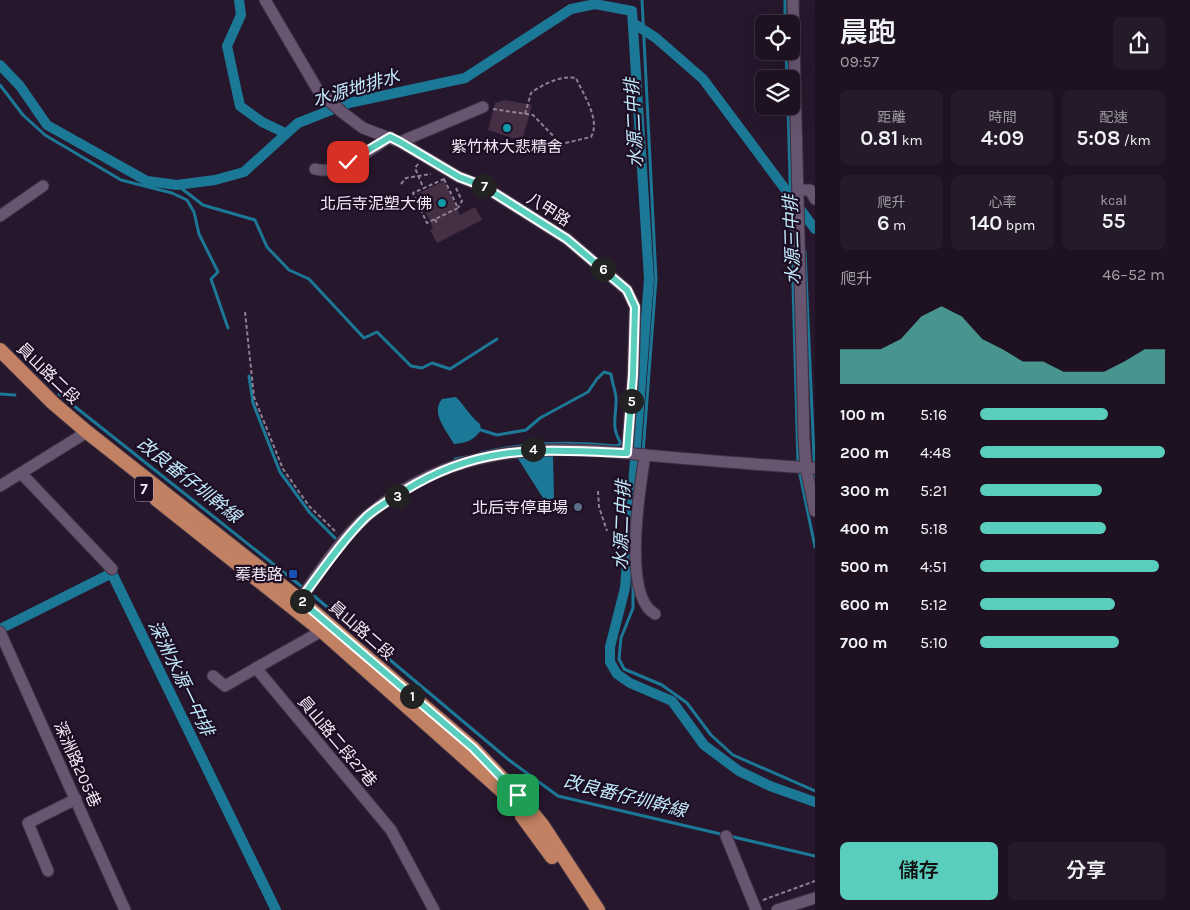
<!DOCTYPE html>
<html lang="zh-TW">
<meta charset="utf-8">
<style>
:root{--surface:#1d1122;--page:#251a2a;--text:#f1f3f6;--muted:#a09da5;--line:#3b3140;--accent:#5acebc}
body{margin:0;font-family:Karla,"Noto Sans TC",sans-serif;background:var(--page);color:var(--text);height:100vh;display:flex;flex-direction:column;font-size:19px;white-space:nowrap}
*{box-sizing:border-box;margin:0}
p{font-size:16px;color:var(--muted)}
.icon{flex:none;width:28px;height:28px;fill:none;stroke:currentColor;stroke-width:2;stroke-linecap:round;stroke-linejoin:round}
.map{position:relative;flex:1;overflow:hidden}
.details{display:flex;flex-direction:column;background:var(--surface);width:375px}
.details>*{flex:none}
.fabs{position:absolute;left:755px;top:15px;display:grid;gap:10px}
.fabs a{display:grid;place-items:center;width:45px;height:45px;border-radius:8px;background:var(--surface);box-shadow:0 5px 20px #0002,0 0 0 1px var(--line);font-size:25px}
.pin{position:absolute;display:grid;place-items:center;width:42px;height:42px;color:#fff;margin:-21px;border-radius:10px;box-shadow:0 2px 8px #0006}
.km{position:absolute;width:25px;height:25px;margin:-12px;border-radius:50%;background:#222;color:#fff;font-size:14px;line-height:25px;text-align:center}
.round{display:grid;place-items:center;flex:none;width:52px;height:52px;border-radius:8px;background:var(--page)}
.head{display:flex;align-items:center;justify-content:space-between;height:85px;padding:0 25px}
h1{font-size:28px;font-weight:600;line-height:38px}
.metrics{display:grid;grid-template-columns:repeat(3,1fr);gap:8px;height:85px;padding:5px 25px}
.metrics div{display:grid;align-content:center;border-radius:8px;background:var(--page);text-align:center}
.metrics b{font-size:21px;font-weight:600}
.metrics small{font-size:14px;font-weight:400}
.metrics p{font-size:14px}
.chart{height:140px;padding:10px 25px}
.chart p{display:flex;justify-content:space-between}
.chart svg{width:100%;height:90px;margin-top:5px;fill:var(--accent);opacity:.7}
.button{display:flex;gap:10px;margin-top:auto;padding:10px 25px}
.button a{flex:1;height:58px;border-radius:8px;background:var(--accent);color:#111;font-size:20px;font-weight:600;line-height:58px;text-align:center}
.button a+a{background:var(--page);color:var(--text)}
ul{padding:0 25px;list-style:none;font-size:16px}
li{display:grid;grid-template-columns:80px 60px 1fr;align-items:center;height:38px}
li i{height:12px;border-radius:6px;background:var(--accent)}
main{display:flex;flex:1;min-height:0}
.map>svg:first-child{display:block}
.water{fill:#1b7896}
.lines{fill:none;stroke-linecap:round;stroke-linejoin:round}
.stream{stroke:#1b7896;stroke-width:3}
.canal{stroke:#1b7896;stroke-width:10}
.building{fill:#452f45}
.minor-casing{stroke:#3d3142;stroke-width:13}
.major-casing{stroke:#3d3142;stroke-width:16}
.path{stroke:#8e8093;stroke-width:2;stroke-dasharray:4 2.5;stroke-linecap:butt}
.minor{stroke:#68556f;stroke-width:11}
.major{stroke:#c18162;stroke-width:14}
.route-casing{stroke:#fff;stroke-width:10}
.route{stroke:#5acebc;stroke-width:6}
.culture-dot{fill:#0f9aa8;stroke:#1e0e23;stroke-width:2}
.service-dot{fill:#5c6f8a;stroke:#1e0e23;stroke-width:2}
.transit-dot{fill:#1a4fb4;stroke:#1e0e23;stroke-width:2}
.labels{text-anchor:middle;stroke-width:4.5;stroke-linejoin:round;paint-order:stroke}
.shield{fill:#1e0e23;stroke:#b3a7b7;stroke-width:1}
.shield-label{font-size:15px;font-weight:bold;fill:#f3e8f7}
.poi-label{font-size:16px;fill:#f3e8f7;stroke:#1e0e23;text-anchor:end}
.street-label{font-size:16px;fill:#f3e8f7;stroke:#1e0e23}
.water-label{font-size:18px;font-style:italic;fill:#c1ebfd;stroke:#1e0e23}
</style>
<main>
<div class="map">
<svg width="815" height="910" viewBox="0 0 815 910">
<rect width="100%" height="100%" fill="#27172d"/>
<g class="water">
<path d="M 456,397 C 465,406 470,416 480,424 L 481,430 C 474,440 467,443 454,444 C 447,431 430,413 442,399 Z"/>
<polygon points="515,454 553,456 554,498 545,501"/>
</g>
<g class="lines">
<g class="stream">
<polyline points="642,0 656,279 643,453"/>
<polyline points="785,0 785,24"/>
<polyline points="786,51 787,79"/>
<polyline points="0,85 23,115 45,135 121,180 172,193 187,200 194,212 199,234 218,272 211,279 228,328"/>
<polyline points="788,106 798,464"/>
<polyline points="177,185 203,205 255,220 267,247 289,270 309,279 364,338 377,332 411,366 422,368 432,363 450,369 497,339"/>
<polyline points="805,251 815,480"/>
<polyline points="249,376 253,403 280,472 310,513 335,538"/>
<polyline points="0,394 15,395"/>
<polyline points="59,394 301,586"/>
<path d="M 481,430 L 497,435 L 526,430 L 540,418 L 588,392 L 597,379 L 604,372 L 611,374 C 612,382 615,390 616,397 C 617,415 610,427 621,443 L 617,446 C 571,441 526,442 481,453"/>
<polyline points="634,445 635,445"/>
<polyline points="455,459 466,457"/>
<polyline points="799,470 815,547"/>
<polyline points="110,578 272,910"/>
<polyline points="633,581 633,608 621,638 619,659 624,669 662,685 687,703 711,735 733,755 815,791"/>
<polyline points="314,596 509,760 558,796 815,856"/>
</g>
<g class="canal">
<polyline points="239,0 241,15 227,46 240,106 262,122 285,133"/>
<polyline points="633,23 656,38 703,79 815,229"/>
<polyline points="0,65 20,86 47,125 147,181 177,185 215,180 244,172 298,123 349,103 465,78 571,9 595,4 632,11 649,279 625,588 610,647 610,662 617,674 630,683 672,701 704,745 739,771 770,786 815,802"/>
<polyline points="0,629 112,573 276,910"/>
</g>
</g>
<g class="building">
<polygon points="505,100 532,105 522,141 488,130 495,103"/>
<polygon points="444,181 460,215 475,207 482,220 437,243 430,230 433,228 417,194"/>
</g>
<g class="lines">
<defs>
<g id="minor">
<polyline points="265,0 319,92 343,113 363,128 400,142 459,177 483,186 567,239 627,290 635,307 633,375 627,453"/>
<polyline points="793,0 804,438 806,468 815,511"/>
<polyline points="400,142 483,107"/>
<path d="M 315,169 C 339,176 369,150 390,137"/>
<polyline points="798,190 810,190 815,199"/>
<polyline points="0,216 43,186"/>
<path d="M 645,455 C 640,486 622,596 655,614"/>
<polyline points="21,473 112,569"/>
<polyline points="0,486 87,432"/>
<path d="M 295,607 C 315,578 341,538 368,515 C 451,445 543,444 645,455 C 701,460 758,465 815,468"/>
<polyline points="327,628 256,668 391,830 434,910"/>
<polyline points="0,632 125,910"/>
<polyline points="213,676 225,686 256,668"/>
<polyline points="726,836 756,910"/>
<polyline points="48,871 28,823 76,799"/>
<polyline points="777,910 815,898"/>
</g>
<g id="major">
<polyline points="0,350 53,403 87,432 300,600 473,748 518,795 543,826 598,910"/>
<polyline points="156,499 322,631 502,791"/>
<polyline points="522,816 552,857"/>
</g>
</defs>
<use href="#minor" class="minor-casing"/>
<use href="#major" class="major-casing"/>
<g class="path">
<polyline points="493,109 533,115 561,144 562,149"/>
<path d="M 525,114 L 531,93 C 543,84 561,75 576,78 C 583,94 601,120 591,137 L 561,144"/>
<polyline points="418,164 415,168 423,187"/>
<polygon points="444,179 458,208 427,223 413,193"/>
<polyline points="401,184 406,178 431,174"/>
<polyline points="456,188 462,201 458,208"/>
<polyline points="435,219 437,224"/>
<polyline points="245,312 254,397 283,469 309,506 337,533"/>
<polyline points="598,491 599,507 607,531"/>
<polyline points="763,900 815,881"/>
</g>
<use href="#minor" class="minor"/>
<use href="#major" class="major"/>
</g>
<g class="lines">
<defs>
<path id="route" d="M 348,162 L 390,137 L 400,142 L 459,177 L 483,186 L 567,239 L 627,290 L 635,307 L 633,375 L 627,453 C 540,450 481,443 404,491 C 392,499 377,507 366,517 C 341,542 321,572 300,600 L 473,748 L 518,795"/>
</defs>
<use href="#route" class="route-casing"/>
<use href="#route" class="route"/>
</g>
<g class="culture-dot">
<circle cx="507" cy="128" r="5"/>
<circle cx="442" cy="203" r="5"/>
</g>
<circle class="service-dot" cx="578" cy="507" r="5"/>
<rect class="transit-dot" x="288" y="569" width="10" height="10" rx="2.5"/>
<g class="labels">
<rect class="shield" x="135" y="476.5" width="18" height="25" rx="4"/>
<g class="shield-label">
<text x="144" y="494">7</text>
</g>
<g class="poi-label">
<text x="507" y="152" text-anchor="middle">紫竹林大悲精舍</text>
<text x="432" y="209">北后寺泥塑大佛</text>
<text x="568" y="513">北后寺停車場</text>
<text x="283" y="580">蓁巷路</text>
</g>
<g class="street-label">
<text transform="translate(549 209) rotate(32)" y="6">八甲路</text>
<text transform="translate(49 373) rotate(44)" y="6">員山路二段</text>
<text transform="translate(362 630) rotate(41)" y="6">員山路二段</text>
<text transform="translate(338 741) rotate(50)" y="6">員山路二段27巷</text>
<text transform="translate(78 764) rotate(66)" y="6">深洲路205巷</text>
</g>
<g class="water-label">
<text transform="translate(356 88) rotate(-16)" y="6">水源地排水</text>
<text transform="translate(634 123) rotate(-93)" y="6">水源二中排</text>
<text transform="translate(792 240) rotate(-92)" y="6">水源三中排</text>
<text transform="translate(189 480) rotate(38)" y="6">改良番仔圳幹線</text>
<text transform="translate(622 525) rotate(-88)" y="6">水源二中排</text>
<text transform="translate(181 678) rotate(64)" y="6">深洲水源一中排</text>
<text transform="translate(625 796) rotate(14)" y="6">改良番仔圳幹線</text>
</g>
</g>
</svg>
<div class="fabs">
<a><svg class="icon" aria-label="locate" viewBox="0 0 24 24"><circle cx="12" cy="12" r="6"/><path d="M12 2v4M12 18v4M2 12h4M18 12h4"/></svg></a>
<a><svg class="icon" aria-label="layers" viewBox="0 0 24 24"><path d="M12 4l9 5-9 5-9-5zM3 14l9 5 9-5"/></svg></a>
</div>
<div class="pin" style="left:518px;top:795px;background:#1e9e55"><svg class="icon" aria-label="arrive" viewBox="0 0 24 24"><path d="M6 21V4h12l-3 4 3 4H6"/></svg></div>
<div class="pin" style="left:348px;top:162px;background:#d93025"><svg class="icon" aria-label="check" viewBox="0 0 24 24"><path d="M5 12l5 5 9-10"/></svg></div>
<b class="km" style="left:412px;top:696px">1</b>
<b class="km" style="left:302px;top:601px">2</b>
<b class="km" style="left:397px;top:496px">3</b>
<b class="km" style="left:533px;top:449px">4</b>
<b class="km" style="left:631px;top:401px">5</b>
<b class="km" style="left:603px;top:269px">6</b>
<b class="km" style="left:484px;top:186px">7</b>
</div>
<section class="details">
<div class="head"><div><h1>晨跑</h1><p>09:57</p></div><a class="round"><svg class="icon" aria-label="share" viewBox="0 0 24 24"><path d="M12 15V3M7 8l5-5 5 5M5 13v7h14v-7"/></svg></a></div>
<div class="metrics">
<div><p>距離</p><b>0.81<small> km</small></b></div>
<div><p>時間</p><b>4:09</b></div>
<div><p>配速</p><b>5:08<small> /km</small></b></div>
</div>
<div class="metrics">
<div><p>爬升</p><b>6<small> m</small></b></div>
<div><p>心率</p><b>140<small> bpm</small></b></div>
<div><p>kcal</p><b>55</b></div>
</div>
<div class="chart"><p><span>爬升</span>46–52 m</p>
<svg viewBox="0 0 160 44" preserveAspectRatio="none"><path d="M0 44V27L10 27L20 27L30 22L40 11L50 6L60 11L70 22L80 27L90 33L100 33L110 38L120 38L130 38L140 33L150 27L160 27V44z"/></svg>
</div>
<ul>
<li><b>100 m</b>5:16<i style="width:69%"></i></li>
<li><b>200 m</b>4:48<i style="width:100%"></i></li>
<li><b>300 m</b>5:21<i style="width:66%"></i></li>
<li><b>400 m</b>5:18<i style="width:68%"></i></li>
<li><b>500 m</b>4:51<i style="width:97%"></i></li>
<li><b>600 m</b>5:12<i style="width:73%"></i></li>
<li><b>700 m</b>5:10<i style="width:75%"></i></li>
</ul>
<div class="button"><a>儲存</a><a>分享</a></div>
</section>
</main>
